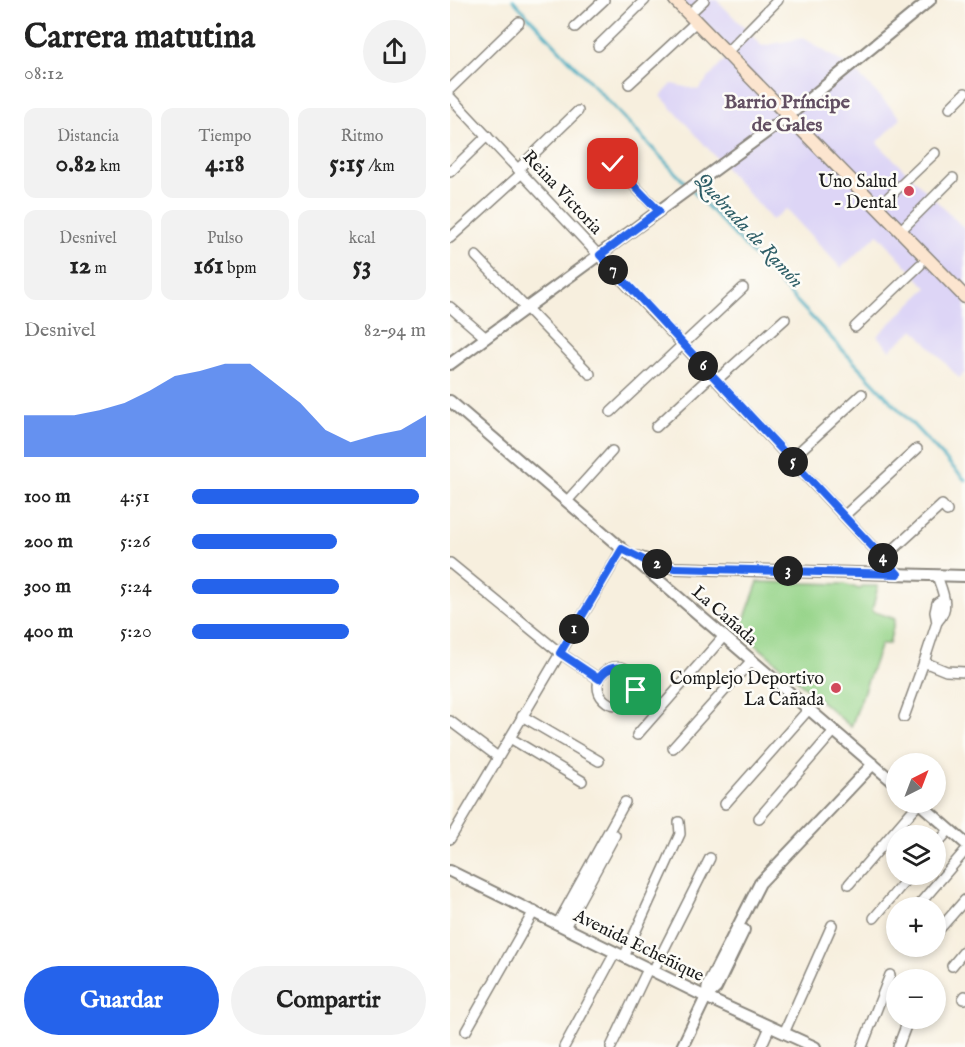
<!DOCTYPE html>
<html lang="es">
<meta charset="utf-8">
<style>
:root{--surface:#fff;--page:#f2f2f2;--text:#222;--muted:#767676;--accent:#2563eb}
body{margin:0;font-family:"IM FELL English",serif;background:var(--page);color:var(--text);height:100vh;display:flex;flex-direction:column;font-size:22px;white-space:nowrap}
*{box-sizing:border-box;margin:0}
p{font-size:20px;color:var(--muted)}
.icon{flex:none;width:33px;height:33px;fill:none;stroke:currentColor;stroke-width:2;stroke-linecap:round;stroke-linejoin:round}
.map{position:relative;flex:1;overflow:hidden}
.drawer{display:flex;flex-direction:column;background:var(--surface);width:450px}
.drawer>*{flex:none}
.needle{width:39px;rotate:42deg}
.buttons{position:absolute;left:436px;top:753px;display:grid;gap:12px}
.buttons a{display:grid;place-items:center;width:60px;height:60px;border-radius:50%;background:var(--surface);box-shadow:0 3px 9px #0003;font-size:30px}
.pin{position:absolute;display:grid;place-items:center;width:51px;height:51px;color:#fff;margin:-26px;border-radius:12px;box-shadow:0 3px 9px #0006}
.km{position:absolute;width:30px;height:30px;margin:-15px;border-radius:50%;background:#222;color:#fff;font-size:16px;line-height:30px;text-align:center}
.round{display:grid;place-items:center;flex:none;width:63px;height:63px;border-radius:32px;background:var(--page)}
.headline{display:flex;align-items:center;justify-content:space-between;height:102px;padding:0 24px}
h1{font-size:33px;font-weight:800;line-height:45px}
.figures{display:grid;grid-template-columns:repeat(3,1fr);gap:9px;height:102px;padding:6px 24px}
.figures div{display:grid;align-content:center;border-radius:12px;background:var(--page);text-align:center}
.figures b{font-size:26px;font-weight:800}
.figures small{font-size:16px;font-weight:400}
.figures p{font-size:16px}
.chart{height:168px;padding:12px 24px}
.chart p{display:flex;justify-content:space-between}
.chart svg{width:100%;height:108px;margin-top:6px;fill:var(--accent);opacity:.7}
.button{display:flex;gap:12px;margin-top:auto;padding:12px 24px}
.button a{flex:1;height:69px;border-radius:36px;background:var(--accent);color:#fff;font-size:24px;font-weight:800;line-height:69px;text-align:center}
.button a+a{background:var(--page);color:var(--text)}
ul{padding:0 24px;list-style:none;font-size:20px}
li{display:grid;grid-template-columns:96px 72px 1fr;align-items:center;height:45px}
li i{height:15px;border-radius:8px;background:var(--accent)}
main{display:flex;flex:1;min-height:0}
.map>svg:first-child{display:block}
.built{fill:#ddd5f6}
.green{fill:#96d489;stroke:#597852;stroke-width:1.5}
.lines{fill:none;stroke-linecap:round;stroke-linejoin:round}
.stream{stroke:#42acc1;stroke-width:3}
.minor-casing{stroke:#8a867d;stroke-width:12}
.tertiary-casing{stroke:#8a867d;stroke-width:14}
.secondary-casing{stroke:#8a867d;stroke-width:15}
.minor{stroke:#fff;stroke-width:9}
.tertiary{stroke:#fff;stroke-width:10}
.secondary{stroke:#fce5cf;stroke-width:12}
.route-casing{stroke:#fff;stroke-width:12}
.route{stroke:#2563eb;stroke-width:8}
.poi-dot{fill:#d1495b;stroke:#fdfcf7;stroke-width:2}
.labels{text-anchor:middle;stroke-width:5;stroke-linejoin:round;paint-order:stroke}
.poi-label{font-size:18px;fill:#1c1c1c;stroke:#fdfcf7;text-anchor:end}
.street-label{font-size:18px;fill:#1c1c1c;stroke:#fdfcf7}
.neighbourhood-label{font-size:20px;font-weight:bold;fill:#624f62;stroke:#fdfcf7}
.water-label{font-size:20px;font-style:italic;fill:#2d5d66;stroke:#fdfcf7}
</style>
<main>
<section class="drawer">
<div class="headline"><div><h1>Carrera matutina</h1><p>08:12</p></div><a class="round"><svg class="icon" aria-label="share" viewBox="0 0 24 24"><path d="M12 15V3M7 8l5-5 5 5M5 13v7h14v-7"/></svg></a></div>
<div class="figures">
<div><p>Distancia</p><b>0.82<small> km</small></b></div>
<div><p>Tiempo</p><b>4:18</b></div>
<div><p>Ritmo</p><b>5:15<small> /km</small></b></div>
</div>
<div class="figures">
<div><p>Desnivel</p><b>12<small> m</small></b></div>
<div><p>Pulso</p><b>161<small> bpm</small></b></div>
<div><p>kcal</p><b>53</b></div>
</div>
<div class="chart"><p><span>Desnivel</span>82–94 m</p>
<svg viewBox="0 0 160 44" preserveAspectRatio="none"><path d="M0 44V27L10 27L20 27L30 25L40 22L50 17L60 11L70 9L80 6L90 6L100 14L110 22L120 33L130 38L140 35L150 33L160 27V44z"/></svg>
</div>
<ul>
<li><b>100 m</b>4:51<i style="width:97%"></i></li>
<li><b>200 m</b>5:26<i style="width:62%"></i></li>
<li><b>300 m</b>5:24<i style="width:63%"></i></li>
<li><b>400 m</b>5:20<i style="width:67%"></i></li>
</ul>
<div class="button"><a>Guardar</a><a>Compartir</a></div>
</section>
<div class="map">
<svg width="515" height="1047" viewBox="0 0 515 1047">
<rect width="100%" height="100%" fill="#fdfcf7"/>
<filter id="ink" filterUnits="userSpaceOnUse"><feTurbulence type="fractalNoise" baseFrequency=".0167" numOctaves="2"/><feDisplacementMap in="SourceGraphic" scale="12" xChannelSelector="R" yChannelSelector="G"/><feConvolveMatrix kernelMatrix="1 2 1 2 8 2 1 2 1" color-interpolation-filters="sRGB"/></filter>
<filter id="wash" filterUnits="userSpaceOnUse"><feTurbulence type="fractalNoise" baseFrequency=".008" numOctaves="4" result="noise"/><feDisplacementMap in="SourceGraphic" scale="24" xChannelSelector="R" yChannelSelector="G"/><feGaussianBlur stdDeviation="1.35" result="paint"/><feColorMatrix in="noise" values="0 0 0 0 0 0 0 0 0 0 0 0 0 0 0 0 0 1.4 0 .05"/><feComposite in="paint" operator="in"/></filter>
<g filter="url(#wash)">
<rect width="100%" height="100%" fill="#f7efde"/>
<polygon class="built" points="228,0 267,0 312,46 354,38 404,70 451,118 427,143 515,229 515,372 509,378 464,329 440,350 427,336 477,288 428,234 391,268 336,209 322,220 211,96 222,84 248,90 280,54"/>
<g class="green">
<polygon points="308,582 395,584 410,589 412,586 428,586 422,611 445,619 439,644 431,644 401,727 290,631"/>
<circle cx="168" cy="686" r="12"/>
</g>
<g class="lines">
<g class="stream">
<polyline points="63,0 238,186"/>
<polyline points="243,191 515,480"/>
</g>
</g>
</g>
<g filter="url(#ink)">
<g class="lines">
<defs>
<g id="minor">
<polyline points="239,14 254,0"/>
<polyline points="125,27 154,0"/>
<polyline points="148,46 195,0"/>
<polyline points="276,53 328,0"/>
<polyline points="179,84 246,22"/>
<polyline points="0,89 69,22"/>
<polyline points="0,97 448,574"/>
<polyline points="500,108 515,93"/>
<polyline points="163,164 209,211"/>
<polyline points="68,169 128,111"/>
<polyline points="0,172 37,136"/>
<polyline points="427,208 485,153"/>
<polyline points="450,231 503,178"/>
<polyline points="0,238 72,173"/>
<polyline points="26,256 140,374"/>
<polyline points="0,307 36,338"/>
<polyline points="405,327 470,265"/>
<polyline points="267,380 335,319"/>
<polyline points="161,412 293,288"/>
<polyline points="206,427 262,375"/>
<polyline points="341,459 412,394"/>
<polyline points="117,501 162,451"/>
<polyline points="394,516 467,449"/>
<polyline points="434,558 492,505 497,511"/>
<polyline points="0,563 110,653 149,679"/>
<polyline points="493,599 487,603 485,612 487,622 474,662 496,671 515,672"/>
<path d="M 487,622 C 501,608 493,593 487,576"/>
<circle cx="167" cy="686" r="19"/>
<polyline points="72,716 149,761"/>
<polyline points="454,717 474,662"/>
<polyline points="0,721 48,757"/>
<polyline points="187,735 274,636"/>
<polyline points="60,738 132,781"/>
<polyline points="223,748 302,660"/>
<polyline points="275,804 359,709"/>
<polyline points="309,818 384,731"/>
<polyline points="0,839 172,549"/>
<polyline points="486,845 499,830"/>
<polyline points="399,884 469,803"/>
<polyline points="466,908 515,851"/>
<polyline points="424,918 461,874"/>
<polyline points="108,923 175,802"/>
<polyline points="115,927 165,835"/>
<polyline points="486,933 515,900"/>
<polyline points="174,957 230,834 229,822"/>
<polyline points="502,966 515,950"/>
<polyline points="203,971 260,858"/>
<polyline points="515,996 513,999 515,999"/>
<polyline points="16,1031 84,911"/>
<polyline points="334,1033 382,925"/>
<polyline points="114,1047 165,953"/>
<polyline points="161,1047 198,969"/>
<polyline points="311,1047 320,1027"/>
<polyline points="412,1047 440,975"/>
<polyline points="448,1047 459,1018"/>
</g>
<g id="tertiary">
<polyline points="0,364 337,117 480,0"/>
<polyline points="0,401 447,785"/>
<polyline points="187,557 224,568 515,576"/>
<polyline points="468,802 515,843"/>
<polyline points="0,871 264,1001 365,1047"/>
<polyline points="256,997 266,988 294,930"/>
<polyline points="232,1047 256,997 258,985 310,883 423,764"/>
</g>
<polyline id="secondary" points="225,0 515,297"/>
</defs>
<use href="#minor" class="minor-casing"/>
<use href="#tertiary" class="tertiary-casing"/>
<use href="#secondary" class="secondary-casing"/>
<use href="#minor" class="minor"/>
<use href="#tertiary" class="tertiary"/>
<use href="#secondary" class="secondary"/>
</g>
</g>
<g class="lines" filter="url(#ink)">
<defs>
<path id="route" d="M 163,164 L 209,211 L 150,255 L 448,574 L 224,568 L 194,560 L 172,549 L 110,653 L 149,679 C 160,659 187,667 186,690"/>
</defs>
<use href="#route" class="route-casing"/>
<use href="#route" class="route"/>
</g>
<g class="poi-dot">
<circle cx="459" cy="191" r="6"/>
<circle cx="386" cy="688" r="6"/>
</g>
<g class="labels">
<g class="poi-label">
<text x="447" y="187">Uno Salud<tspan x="447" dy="21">- Dental</tspan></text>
<text x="374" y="684">Complejo Deportivo<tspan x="374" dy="21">La Cañada</tspan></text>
</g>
<g class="street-label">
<text transform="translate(113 192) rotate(47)" y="6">Reina Victoria</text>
<text transform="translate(275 615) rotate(41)" y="6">La Cañada</text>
<text transform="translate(189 945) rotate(26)" y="6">Avenida Echeñique</text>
</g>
<g class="neighbourhood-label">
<text x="337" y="108">Barrio Príncipe<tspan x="337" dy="23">de Gales</tspan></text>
</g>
<g class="water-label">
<text transform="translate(300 230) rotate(47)" y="7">Quebrada de Ramón</text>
</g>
</g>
</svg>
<div class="buttons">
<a><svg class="needle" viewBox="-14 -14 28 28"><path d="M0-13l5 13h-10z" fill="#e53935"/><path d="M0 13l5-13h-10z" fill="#767676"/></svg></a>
<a><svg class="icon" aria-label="layers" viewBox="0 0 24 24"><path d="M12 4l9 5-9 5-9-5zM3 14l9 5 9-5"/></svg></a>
<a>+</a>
<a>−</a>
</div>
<div class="pin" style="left:186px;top:690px;background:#1e9e55"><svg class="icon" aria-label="arrive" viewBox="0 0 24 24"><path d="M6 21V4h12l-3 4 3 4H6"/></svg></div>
<div class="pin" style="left:163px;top:164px;background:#d93025"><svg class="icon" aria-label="check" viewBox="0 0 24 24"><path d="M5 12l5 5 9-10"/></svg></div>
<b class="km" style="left:124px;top:629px">1</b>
<b class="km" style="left:207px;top:564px">2</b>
<b class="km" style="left:338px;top:571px">3</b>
<b class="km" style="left:433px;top:558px">4</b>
<b class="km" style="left:343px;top:462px">5</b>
<b class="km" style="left:253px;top:366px">6</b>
<b class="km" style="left:163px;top:270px">7</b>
</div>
</main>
